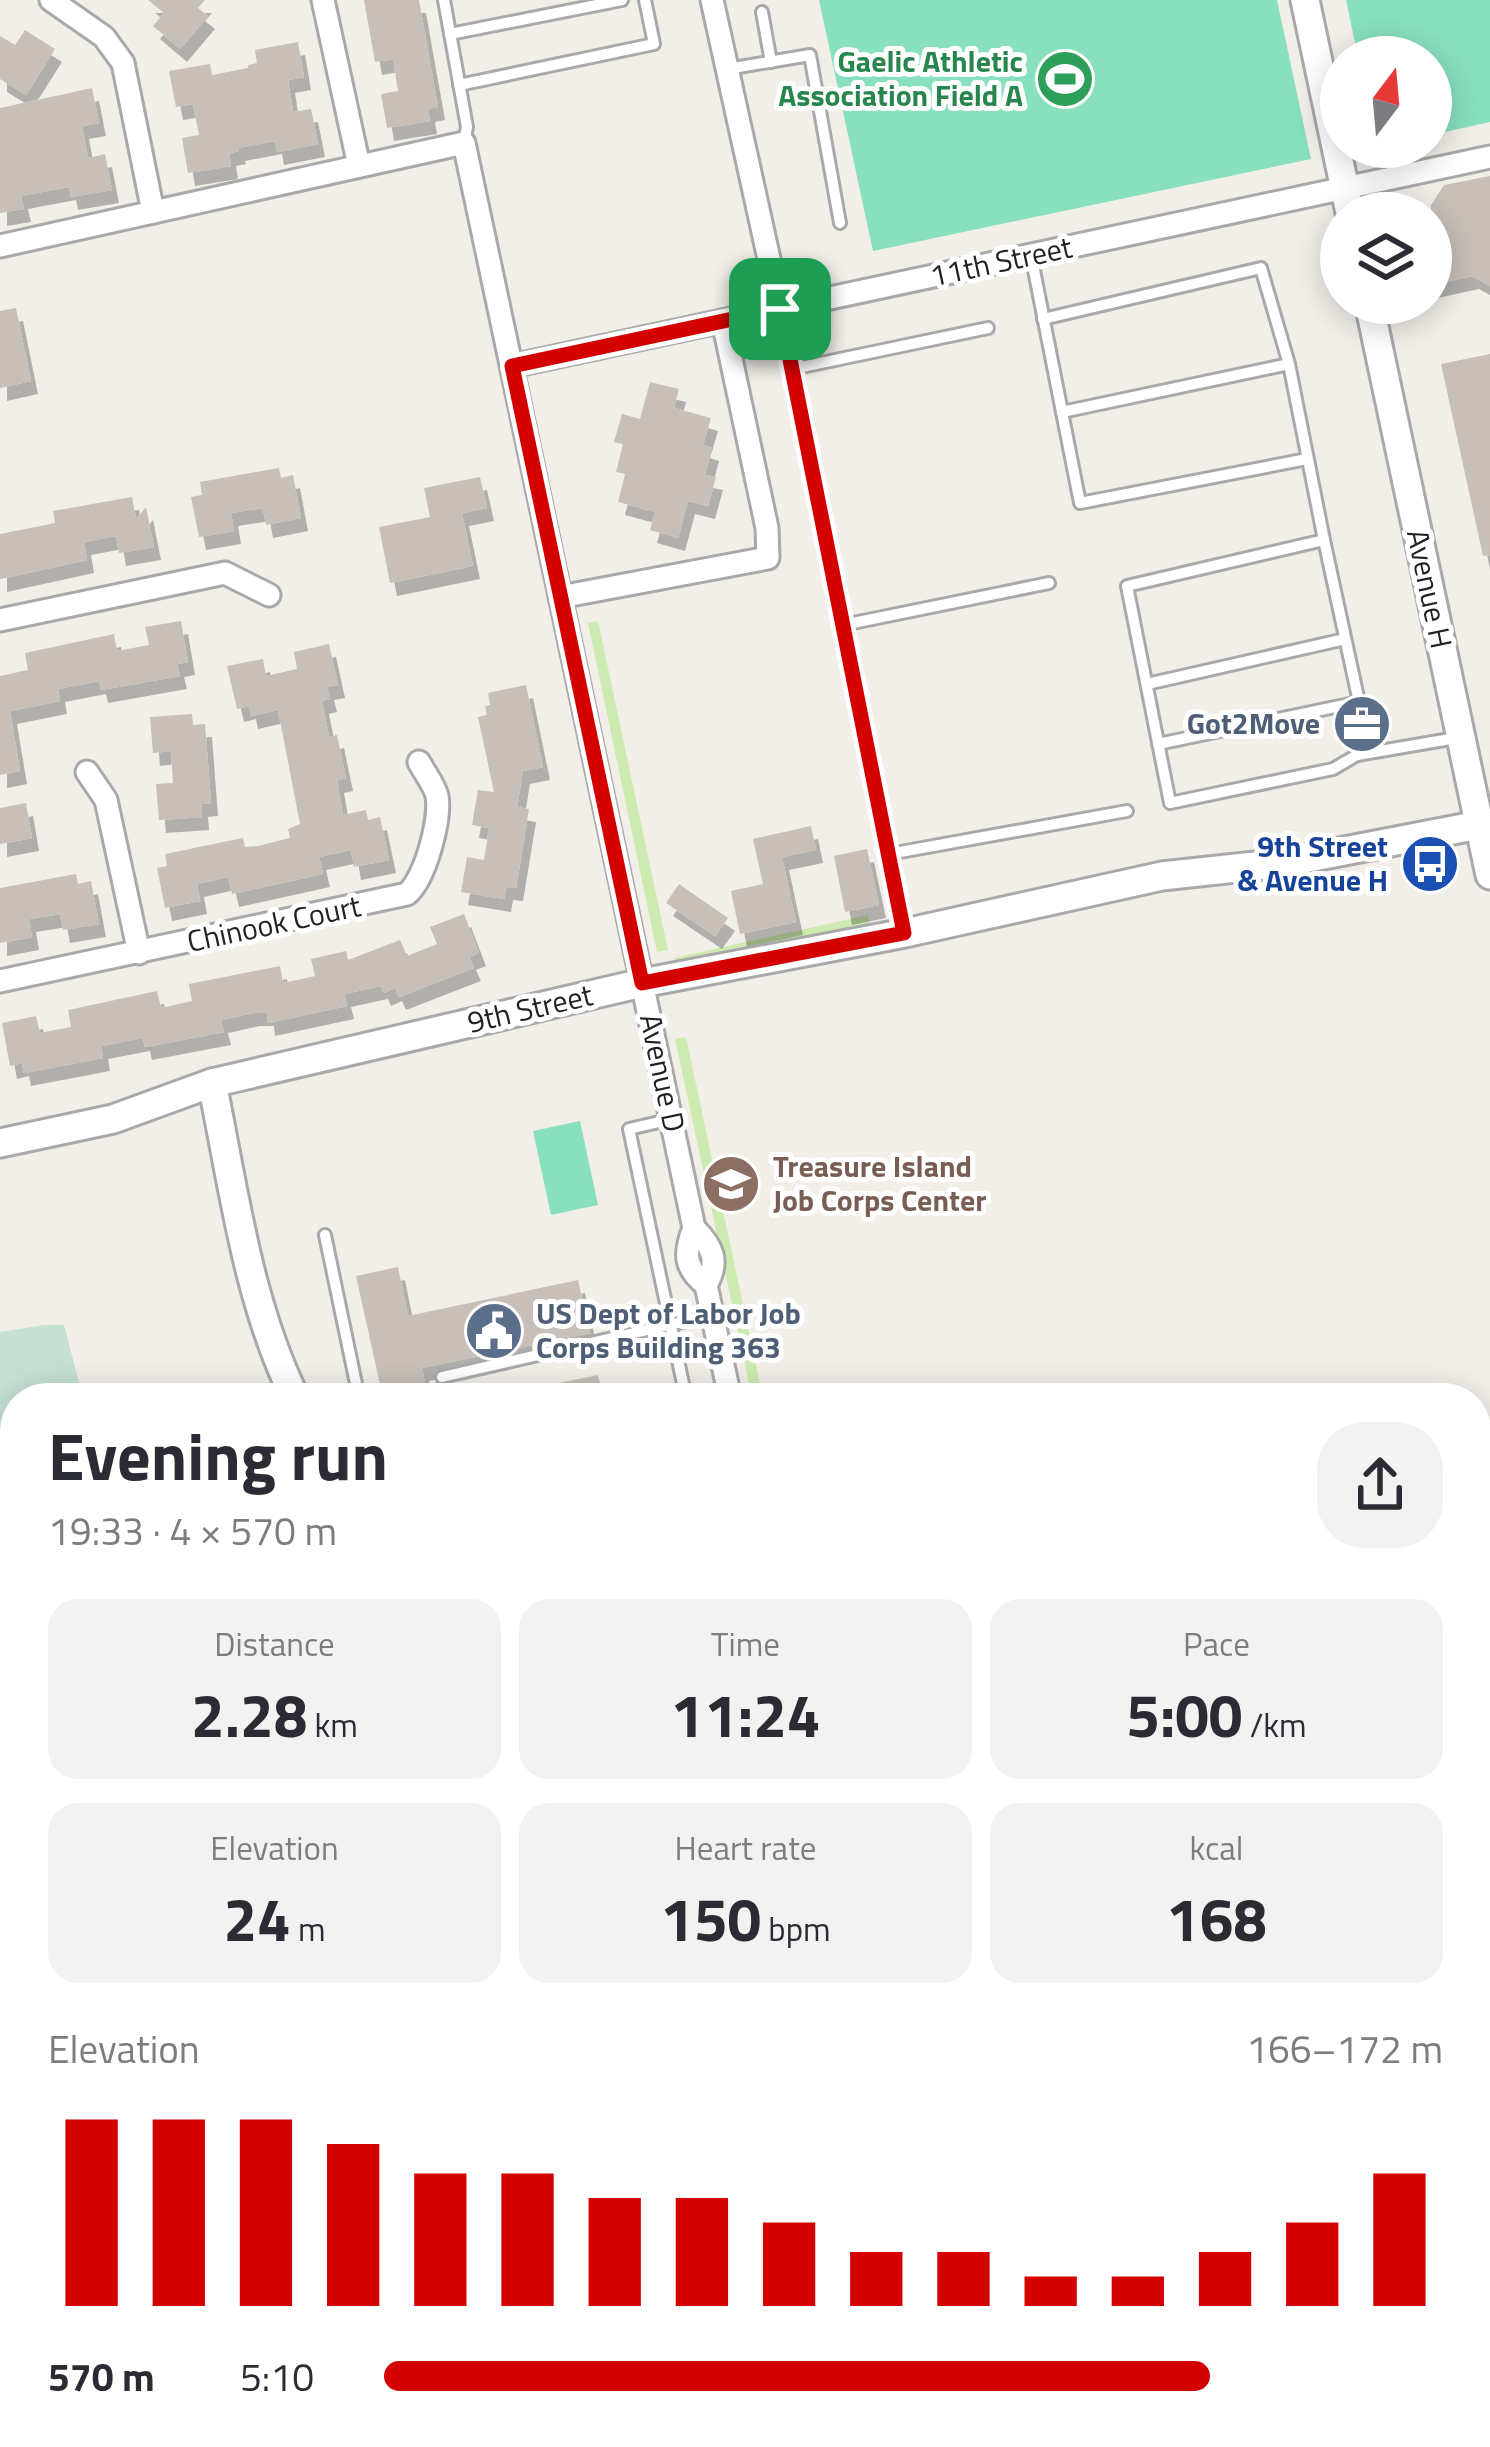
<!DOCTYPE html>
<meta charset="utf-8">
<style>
:root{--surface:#fff;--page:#f2f2f3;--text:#2b2b33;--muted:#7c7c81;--accent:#d40000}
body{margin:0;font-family:"Titillium Web",sans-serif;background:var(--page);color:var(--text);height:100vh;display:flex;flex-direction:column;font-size:45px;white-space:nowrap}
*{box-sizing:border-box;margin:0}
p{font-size:39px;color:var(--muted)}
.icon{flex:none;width:66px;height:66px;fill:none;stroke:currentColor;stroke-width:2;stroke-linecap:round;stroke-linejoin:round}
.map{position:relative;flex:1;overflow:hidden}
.drawer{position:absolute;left:0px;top:1383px;width:1491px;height:1065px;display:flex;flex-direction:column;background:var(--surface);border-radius:48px 48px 0 0;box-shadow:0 6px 30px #0003}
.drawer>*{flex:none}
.needle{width:78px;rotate:16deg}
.tools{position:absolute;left:1320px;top:36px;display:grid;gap:24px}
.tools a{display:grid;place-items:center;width:132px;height:132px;border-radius:50%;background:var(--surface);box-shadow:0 6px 30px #0003;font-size:60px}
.pin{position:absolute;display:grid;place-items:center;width:102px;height:102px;color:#fff;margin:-51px;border-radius:24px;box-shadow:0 6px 18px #0006}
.round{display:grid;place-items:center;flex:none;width:126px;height:126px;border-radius:48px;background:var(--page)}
.head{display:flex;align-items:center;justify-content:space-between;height:204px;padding:0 48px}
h1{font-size:66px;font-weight:700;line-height:90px}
.metrics{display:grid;grid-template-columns:repeat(3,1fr);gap:18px;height:204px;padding:12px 48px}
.metrics div{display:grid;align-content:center;border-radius:30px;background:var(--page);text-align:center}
.metrics b{font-size:60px;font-weight:700}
.metrics small{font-size:33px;font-weight:400}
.metrics p{font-size:33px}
.chart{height:336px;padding:24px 48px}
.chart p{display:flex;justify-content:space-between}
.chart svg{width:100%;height:216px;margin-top:12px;stroke:var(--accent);stroke-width:6}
ul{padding:0 48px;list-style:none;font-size:39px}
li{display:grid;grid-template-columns:192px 144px 1fr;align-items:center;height:90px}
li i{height:30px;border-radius:15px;background:var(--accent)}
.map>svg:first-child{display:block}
.grass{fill:#cdebb0}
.wetland{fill:#c6e0d4}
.park{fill:#c8facc}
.pitch{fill:#88e0be}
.building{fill:#c7bfb8;filter:url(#shadow)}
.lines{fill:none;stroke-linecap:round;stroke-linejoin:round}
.service-casing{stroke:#a9a9a9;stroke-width:16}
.pedestrian-casing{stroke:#a9a9a9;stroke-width:21}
.minor-casing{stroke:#a9a9a9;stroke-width:27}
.tertiary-casing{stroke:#a9a9a9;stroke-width:33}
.service{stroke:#fff;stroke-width:10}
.pedestrian{stroke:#fff;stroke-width:15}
.minor{stroke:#fff;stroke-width:21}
.tertiary{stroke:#fff;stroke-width:27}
.route-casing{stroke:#fff;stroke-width:24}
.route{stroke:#d40000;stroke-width:15}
.labels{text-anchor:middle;stroke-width:10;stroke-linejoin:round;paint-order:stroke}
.leisure-label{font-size:30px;font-weight:bold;fill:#27864d;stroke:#fff;text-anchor:end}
.street-label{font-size:30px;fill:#222;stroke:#fff}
.service-label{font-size:30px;font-weight:bold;fill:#4e5e75;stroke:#fff;text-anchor:end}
.transit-label{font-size:30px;font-weight:bold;fill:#164399;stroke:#fff;text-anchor:end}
.education-label{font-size:30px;font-weight:bold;fill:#785e54;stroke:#fff;text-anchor:start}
</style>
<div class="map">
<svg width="1490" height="2447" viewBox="0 0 1490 2447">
<defs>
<filter id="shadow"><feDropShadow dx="7" dy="13" stdDeviation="0" flood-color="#0004"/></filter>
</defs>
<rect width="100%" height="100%" fill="#f2efe9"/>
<g class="grass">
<polygon points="598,621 668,950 657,952 588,623"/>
<polygon points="868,915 870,925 677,964 674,958"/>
<polygon points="686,1037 763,1398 752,1398 675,1039"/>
</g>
<polygon class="wetland" points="44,1325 64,1325 83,1398 15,1398 15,1652 0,1659 0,1332"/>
<polygon class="park" points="0,2134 15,2216 15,2433 55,2433 58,2447 0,2447"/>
<g class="pitch">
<polygon points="819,0 1277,0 1311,159 873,251"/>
<polygon points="1346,0 1490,0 1490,122 1431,135 1431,57 1358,57"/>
<polygon points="580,1121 598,1205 551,1215 533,1131"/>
</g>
<g class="building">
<polygon points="148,0 205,0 198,8 208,16 180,49 153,26 164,13"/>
<polygon points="364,0 419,0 438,107 428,109 430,121 387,128 381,94 398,91 393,59 375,62"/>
<polygon points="25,30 55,49 26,95 0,79 0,36 15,45"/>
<polygon points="298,42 304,77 288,80 293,112 311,109 318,144 277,152 275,141 238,148 239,151 229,153 231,166 188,173 182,138 199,135 193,104 176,107 169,71 210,64 212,75 248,68 248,65 257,63 255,50"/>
<polygon points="92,88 99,123 82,126 88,158 105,154 112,190 71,197 69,187 31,194 21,196 24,209 0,213 0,108"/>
<polygon points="1490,176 1490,286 1472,276 1431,285 1431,205 1444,185"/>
<polygon points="16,308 31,381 0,388 0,311"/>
<polygon points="1490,354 1490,555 1483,556 1441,364"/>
<polygon points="650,382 679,389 674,408 711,418 703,445 712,448 705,475 716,477 708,506 688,501 678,538 650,530 655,512 618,502 625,474 616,472 623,444 614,442 622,414 640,419"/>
<polygon points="279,468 281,478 293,475 301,518 266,525 263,508 231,513 234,531 199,537 191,497 202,495 200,482"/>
<polygon points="480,477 487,508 462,513 473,566 390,583 379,527 430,517 424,488"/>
<polygon points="132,497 136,519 146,507 154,547 119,553 116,536 84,542 87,560 0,579 0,534 55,523 53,511"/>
<polygon points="181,621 188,662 177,664 180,676 101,690 99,681 58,689 60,701 10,711 20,771 0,775 0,676 28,670 25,653 114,634 117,651 149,645 145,627"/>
<polygon points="329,644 338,685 327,687 330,699 322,701 329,737 337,735 346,778 337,780 343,815 366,810 368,820 380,817 389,860 354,867 351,850 319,857 323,874 232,894 228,877 197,884 200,901 165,908 157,868 167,866 165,854 243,838 245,847 258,846 290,838 288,829 300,824 278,710 251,716 249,706 237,709 227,666 263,659 266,676 297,669 294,652"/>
<polygon points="526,685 543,767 523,771 517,807 529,809 516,888 506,887 504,899 461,892 467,857 484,860 489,828 472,825 478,790 494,792 478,717 487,715 485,706 490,705 488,693"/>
<polygon points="192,714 193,725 205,724 211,803 201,804 202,817 159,820 156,784 173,783 171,751 153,753 150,717"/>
<polygon points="26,803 32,838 0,844 0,808"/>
<polygon points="811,826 816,850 782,857 796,922 740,934 731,891 763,884 753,839"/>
<polygon points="867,849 879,905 845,912 834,856"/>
<polygon points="76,874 78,884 91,881 99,924 63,930 60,914 29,919 32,937 0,943 0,888"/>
<polygon points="679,884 728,918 715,936 666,903"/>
<polygon points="464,914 479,953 469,957 474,968 399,997 395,988 384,993 381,986 344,994 347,1006 268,1023 267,1013 253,1013 221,1020 224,1032 145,1047 143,1038 101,1046 103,1058 24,1073 22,1063 10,1066 2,1023 36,1016 40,1033 71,1027 68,1010 157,991 161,1008 192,1001 189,984 280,966 283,983 315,976 311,959 346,951 348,960 400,940 407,956 437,944 430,927"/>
<polygon points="398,1267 408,1316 578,1280 590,1333 422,1368 428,1398 383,1398 356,1276"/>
<polygon points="598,1375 604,1398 526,1398 525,1390"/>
</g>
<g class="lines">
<defs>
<g id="service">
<polyline points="444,0 467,127 464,143"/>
<polyline points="762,12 771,62"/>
<polyline points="450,34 622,0"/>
<polyline points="727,69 810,55 840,223"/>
<polyline points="459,85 654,44 645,0"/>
<polyline points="1031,255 1080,503 1307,459"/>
<polyline points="780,309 904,930"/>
<polyline points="1043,319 1261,268 1289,364 1324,540 1127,586 1170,803 1333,769 1357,755 1456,738"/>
<polyline points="792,369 988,328"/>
<polyline points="1062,412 1289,364"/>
<polyline points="1324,540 1359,702 1353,717 1357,755"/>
<polyline points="843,625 1049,583"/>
<polyline points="1147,684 1345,639"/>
<polyline points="1158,744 1359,702"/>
<polyline points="889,854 1127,811"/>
<polyline points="672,1119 629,1129 686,1398"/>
<polyline points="325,1235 359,1398"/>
<polyline points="442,1377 713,1315"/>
<polyline points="1476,1539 1490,1536"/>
</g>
<g id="pedestrian">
<polyline points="266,2433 269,2447"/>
<polyline points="24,2447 49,2441"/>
</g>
<g id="minor">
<polyline points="51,0 104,37 123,63 153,212"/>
<polyline points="323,0 359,166"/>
<polyline points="712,0 780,309"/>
<path d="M 0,246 L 464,143 L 694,1228 C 684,1253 684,1268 706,1285"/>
<polyline points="512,366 1490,157"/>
<polyline points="560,597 768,558 767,528 723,321"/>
<polyline points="0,620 225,573 269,595"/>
<polyline points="87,772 106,800 139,953"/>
<path d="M 0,981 L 407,894 C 425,879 441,820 437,796 C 435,786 424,772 419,762"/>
<path d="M 694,1228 C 712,1246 720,1261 706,1285 L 730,1398"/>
<polyline points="0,1790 15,1781"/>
<polyline points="1476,1869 1490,1866"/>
<polyline points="0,2107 15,2179"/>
<polyline points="1476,2193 1490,2190"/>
<polyline points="67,2433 70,2447"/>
<polyline points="951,2433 954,2447"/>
</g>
<g id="tertiary">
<polyline points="1305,0 1350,213"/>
<polyline points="1369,303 1490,875"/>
<path d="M 212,1083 C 234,1190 247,1299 295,1398"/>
<polyline points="0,1143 113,1119 212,1083 642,983 905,933 1162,876 1282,863 1479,825"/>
<polyline points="510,2433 513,2447"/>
</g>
</defs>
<use href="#service" class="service-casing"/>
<use href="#pedestrian" class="pedestrian-casing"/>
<use href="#minor" class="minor-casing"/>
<use href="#tertiary" class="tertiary-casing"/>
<use href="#service" class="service"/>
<use href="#pedestrian" class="pedestrian"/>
<use href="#minor" class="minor"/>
<use href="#tertiary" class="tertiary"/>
</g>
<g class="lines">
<defs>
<polygon id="route" points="780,309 904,933 642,983 512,366"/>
</defs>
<use href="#route" class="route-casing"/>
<use href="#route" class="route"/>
</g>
<defs>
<symbol id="stadium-disc" viewBox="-11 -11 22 22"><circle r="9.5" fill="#2e9e5b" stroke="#fff"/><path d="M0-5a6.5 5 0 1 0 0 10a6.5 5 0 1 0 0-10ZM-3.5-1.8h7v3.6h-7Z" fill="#fff"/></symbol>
<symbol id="office-disc" viewBox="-11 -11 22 22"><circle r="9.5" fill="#5c6f8a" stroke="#fff"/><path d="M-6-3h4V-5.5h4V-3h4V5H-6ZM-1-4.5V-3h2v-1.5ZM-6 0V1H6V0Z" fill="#fff"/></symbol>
<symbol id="bus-disc" viewBox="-11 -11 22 22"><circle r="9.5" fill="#1a4fb4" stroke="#fff"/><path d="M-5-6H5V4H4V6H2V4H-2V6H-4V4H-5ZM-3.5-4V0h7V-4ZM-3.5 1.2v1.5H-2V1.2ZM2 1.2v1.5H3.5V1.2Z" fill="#fff"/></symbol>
<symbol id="university-disc" viewBox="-11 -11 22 22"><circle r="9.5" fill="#8d6e63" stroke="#fff"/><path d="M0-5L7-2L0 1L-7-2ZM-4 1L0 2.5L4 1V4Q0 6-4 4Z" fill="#fff"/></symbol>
<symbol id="civic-disc" viewBox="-11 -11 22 22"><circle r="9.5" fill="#5c6f8a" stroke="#fff"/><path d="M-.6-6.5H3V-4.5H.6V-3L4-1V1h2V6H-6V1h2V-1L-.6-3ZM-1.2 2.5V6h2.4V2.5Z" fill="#fff"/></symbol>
</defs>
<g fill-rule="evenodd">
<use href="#stadium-disc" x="1032" y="46" width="66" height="66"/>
<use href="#office-disc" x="1329" y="691" width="66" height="66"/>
<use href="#bus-disc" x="1397" y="831" width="66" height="66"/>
<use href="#university-disc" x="698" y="1151" width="66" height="66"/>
<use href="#civic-disc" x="461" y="1298" width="66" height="66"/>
</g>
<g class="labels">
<g class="leisure-label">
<text x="1023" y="72">Gaelic Athletic<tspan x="1023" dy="34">Association Field A</tspan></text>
</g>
<g class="street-label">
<text transform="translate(1001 262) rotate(-12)" y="10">11th Street</text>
<text transform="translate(1429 589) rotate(78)" y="10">Avenue H</text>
<text transform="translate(274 924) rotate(-12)" y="10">Chinook Court</text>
<text transform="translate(530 1009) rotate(-13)" y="10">9th Street</text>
<text transform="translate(662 1073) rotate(78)" y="10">Avenue D</text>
</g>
<g class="service-label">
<text x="1320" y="734">Got2Move</text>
<text x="536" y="1324" text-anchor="start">US Dept of Labor Job<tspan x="536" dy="34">Corps Building 363</tspan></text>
</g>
<g class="transit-label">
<text x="1388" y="857">9th Street<tspan x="1388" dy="34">&amp; Avenue H</tspan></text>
</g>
<g class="education-label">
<text x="773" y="1177">Treasure Island<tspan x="773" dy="34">Job Corps Center</tspan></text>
</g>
</g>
</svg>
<div class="tools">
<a><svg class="needle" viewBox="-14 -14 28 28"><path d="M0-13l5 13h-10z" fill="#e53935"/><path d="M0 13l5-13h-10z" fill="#7c7c81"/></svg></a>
<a><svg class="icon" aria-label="layers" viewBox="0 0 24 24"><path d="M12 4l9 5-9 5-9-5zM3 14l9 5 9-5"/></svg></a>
</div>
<div class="pin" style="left:780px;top:309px;background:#1e9e55"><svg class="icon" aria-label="arrive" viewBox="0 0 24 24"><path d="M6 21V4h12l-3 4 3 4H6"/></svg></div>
<section class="drawer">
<div class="head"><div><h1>Evening run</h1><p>19:33 · 4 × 570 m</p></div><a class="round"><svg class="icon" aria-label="share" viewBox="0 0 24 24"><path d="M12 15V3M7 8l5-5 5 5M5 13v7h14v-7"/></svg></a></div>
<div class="metrics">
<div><p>Distance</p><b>2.28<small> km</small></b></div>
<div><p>Time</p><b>11:24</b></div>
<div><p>Pace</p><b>5:00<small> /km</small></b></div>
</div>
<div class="metrics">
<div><p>Elevation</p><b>24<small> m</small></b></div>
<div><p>Heart rate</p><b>150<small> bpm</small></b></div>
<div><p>kcal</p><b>168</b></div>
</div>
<div class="chart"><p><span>Elevation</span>166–172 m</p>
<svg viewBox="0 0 160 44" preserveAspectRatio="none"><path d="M5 44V6M15 44V6M25 44V6M35 44V11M45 44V17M55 44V17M65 44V22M75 44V22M85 44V27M95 44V33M105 44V33M115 44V38M125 44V38M135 44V33M145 44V27M155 44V17"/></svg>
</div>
<ul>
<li><b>570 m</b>5:10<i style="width:78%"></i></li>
</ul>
</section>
</div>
